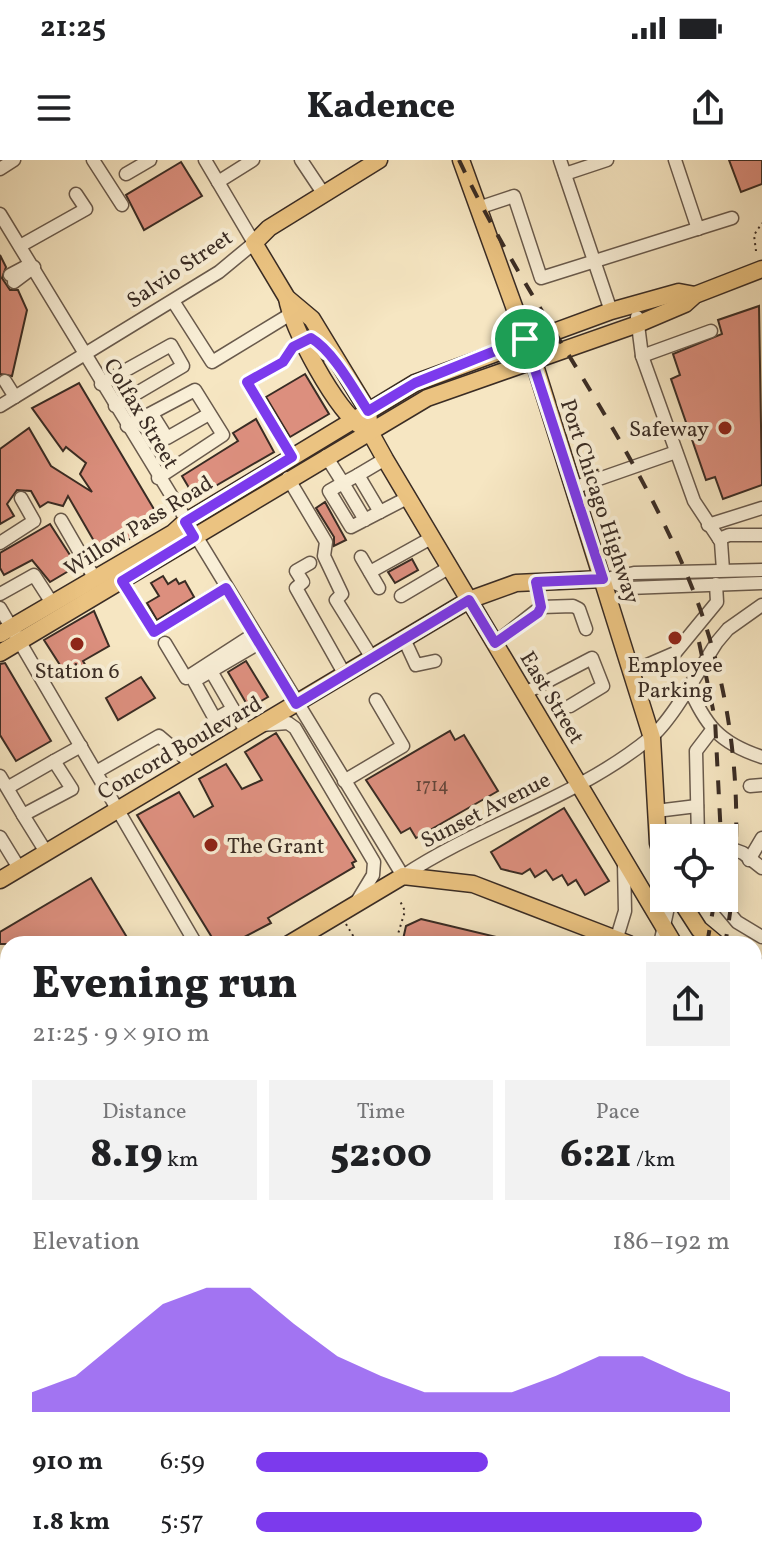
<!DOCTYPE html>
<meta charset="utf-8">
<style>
:root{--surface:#fff;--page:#f2f2f2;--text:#202124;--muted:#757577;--accent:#7c3aed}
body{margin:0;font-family:Vollkorn,serif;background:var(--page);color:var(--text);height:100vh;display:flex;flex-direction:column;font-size:30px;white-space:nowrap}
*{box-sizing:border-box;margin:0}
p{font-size:26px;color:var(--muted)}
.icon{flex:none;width:44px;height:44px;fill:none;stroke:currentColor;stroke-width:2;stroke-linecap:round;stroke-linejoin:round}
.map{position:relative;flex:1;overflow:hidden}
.drawer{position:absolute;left:0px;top:776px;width:762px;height:632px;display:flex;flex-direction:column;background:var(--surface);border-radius:24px 24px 0 0;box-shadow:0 4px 20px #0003}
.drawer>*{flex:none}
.controls{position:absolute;left:650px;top:664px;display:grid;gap:16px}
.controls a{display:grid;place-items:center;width:88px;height:88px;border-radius:0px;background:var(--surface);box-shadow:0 4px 20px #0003;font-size:40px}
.pin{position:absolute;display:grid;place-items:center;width:68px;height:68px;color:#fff;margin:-34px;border:4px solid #fff;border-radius:50%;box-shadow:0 2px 8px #0007}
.round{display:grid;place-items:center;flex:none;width:84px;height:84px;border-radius:0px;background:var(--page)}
.overview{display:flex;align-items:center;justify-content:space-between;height:136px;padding:0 32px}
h1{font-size:44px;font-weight:800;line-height:60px}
.stats{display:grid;grid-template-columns:repeat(3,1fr);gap:12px;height:136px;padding:8px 32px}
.stats div{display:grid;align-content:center;border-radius:0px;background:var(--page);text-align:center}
.stats b{font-size:40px;font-weight:800}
.stats small{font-size:22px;font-weight:400}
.stats p{font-size:22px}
.chart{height:224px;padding:16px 32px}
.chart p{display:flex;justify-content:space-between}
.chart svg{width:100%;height:144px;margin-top:8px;fill:var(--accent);opacity:.7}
ul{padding:0 32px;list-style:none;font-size:26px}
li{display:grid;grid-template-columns:128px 96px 1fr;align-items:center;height:60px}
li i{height:20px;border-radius:10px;background:var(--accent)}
.status{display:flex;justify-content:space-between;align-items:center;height:56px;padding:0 40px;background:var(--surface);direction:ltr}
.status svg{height:22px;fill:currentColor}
header{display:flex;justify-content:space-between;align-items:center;height:104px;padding:0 32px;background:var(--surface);font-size:36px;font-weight:800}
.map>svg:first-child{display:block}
.green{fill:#c1c490;stroke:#7e785a;stroke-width:2}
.building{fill:#dc8f7e;stroke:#3a2c24;stroke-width:2}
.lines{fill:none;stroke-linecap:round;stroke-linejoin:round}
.minor-casing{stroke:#695a4c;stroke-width:15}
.major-casing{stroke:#3a2c24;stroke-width:19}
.path{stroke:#3a2c24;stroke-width:2;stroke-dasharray:2 4;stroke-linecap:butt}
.minor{stroke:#f9efd7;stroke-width:12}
.major{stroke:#ebc381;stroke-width:16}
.rail{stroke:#3a2c24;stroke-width:4;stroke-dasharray:14 14;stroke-linecap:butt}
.route-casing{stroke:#fff;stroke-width:16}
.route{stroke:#7c3aed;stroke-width:10}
.poi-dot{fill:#8f2418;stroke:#f9efd7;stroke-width:3}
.labels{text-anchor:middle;stroke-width:8;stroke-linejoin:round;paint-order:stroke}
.number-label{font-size:18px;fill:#62453a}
.street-label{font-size:22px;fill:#3a2c24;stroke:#f9efd7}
.poi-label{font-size:22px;fill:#3a2c24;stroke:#f9efd7}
</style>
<div class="status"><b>21:25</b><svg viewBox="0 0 49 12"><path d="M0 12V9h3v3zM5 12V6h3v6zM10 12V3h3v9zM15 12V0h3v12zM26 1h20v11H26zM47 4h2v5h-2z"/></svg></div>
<header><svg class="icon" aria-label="menu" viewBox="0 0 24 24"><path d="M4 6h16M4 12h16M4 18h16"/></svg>Kadence<svg class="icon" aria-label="share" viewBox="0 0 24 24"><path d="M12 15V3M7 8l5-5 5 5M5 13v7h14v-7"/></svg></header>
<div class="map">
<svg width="762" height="1408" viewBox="0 0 762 1408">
<rect width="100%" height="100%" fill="#f6e6c2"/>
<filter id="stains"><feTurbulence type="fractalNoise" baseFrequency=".0025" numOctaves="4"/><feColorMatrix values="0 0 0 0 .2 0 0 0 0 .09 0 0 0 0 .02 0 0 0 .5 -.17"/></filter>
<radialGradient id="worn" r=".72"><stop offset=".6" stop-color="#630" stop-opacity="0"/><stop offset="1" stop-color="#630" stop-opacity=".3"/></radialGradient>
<polygon class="green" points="102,1400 333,1400 338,1408 99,1408"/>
<g class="building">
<polygon points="729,0 762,0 762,24 741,32"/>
<polygon points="181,2 202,36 144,70 126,35"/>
<polygon points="0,95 6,107 2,118 10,130 18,130 27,150 12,216 0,214"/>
<polygon points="759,146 762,325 723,339 715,317 706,320 671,219 680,215 673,194 722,174 718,160"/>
<polygon points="305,214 329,254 290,277 266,237"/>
<polygon points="79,223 161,361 102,395 68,336 63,346 48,342 40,347 31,331 17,330 7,344 14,356 0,364 0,289 29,268 51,306 92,332 80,314 86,303 66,287 63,291 32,248"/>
<polygon points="256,259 274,292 200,335 192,333 182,316 238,281 233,273"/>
<polygon points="325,342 346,380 334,386 334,377 316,348"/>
<polygon points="50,364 77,406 50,422 32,400 4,415 0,408 0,393"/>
<polygon points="412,399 418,410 395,423 388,412"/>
<polygon points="163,416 168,424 176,419 179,424 185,421 194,437 157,460 147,443 159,436 151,423"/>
<polygon points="94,451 109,486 83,501 86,506 67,516 44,480"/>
<polygon points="246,501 268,537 249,548 228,512"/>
<polygon points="5,503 51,581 16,601 0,575 0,504"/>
<polygon points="141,517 155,538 118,560 106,538"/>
<polygon points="450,571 455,580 464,575 498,631 416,678 410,668 401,673 366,620"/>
<polygon points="276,573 356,701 352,703 354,707 268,758 271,763 231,784 216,784 137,655 179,632 194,657 213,646 199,619 226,604 242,629 262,620 245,592"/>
<polygon points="564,648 609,721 585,735 576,720 568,725 562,715 553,720 546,710 535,717 530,709 522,714 501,709 491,692"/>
<polygon points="91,718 131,784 0,784 0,772"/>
<polygon points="421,759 509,780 508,784 402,784 406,766"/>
</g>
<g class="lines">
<defs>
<g id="minor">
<polyline points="93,0 122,45"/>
<polyline points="301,0 323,33"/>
<polyline points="560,0 611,151"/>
<polyline points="675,0 698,69"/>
<polyline points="0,9 14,0"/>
<polyline points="126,14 150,0"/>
<polyline points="565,14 607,0"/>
<polyline points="218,22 253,0"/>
<polyline points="478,48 514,36 541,118 732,58"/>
<path d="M 0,54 L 403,716 C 481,664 577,638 650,578 C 672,561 700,508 717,482 L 728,469 L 762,445"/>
<polyline points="20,86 86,49 76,34"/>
<polyline points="10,115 27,106 34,107 14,122"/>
<polyline points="173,141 212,202 289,155"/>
<polyline points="637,157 642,196 694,341 721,382 723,410"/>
<polyline points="642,196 711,171"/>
<polyline points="5,221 15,237"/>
<polyline points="101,224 171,185 183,206 115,246"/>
<polyline points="0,246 219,112 254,83 205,0"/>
<polyline points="152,254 167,278 209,254"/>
<polyline points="127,266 195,230 223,275 158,318"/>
<polyline points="326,296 343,323 358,315 380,352"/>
<polyline points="292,297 247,222 283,202 293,187 311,178 325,194"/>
<polyline points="358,315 385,299"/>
<polyline points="288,318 326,382 324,396 342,434 336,440 372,498"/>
<polyline points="573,328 676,292"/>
<polyline points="61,360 95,419"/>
<polyline points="365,360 343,323 329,331 351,367 409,337"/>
<polyline points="708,365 762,348"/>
<polyline points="719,379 729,375 762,375"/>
<polyline points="0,383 34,361 21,338"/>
<polyline points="361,397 379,428"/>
<polyline points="310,403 296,411 303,422 296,428 345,515"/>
<polyline points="370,412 433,377"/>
<polyline points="603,419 628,428 762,423"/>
<polyline points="606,419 634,413 762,410"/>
<polyline points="122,421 154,472 226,428"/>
<polyline points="0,434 34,415 52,443"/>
<polyline points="401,436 450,407"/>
<polyline points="0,448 196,784"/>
<polyline points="404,479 416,505 435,501"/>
<polyline points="165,483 186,518 254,474"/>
<polyline points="495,483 541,447 573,446 579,449 586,469"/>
<polyline points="211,511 247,573"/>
<polyline points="631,512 675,493 717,442 716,424"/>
<path d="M 688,525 C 705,565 719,583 762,597"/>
<polyline points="525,533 592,498 603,526 570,546"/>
<polyline points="233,549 215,559 194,521 259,483"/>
<polyline points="261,565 288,563 295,568 374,702 373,715 356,743"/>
<polyline points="54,601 81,586"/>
<polyline points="96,612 159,576 193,605"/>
<polyline points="0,616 23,655 72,629 54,601 7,628"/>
<polyline points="344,621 403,586 376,540"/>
<polyline points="750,626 762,625"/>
<polyline points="656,651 697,646"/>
<polyline points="23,655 46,692"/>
<polyline points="0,677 19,708"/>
<polyline points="698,678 696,591 712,570"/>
<polyline points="724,686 743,693 762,708"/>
<polyline points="749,700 762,678"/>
<polyline points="717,738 737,762 762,777"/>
<polyline points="615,784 625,751 624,703"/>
<polyline points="660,784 670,738"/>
<polyline points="0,867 8,880"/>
<polyline points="754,1042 762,1045"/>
<polyline points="754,1057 762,1059"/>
<polyline points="754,1132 762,1109"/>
<polyline points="754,1219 762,1222"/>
<polyline points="333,1400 338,1408"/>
<polyline points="708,1400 730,1408"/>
<polyline points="99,1408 102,1400"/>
<polyline points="445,1408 448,1400"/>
<polyline points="569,1408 572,1400"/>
<polyline points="618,1408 621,1400"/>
<polyline points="658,1408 661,1400"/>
</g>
<g id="major">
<polyline points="379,0 269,68 254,83 287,138 312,159 368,251 370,272 385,299 674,784"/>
<polyline points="461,0 533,199 652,578 658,683 664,704"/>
<path d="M 287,138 C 291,167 337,252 362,267"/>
<polyline points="0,474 173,373 185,362 415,223 611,151 679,132 695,135"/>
<polyline points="0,493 427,238 638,164 685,144 695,135 762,109"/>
<polyline points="0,720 469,440 516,423 603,419"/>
<polyline points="679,738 699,769 717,784"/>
<polyline points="289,784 403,716 473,724 629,784"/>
<polyline points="754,805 762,808"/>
<polyline points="754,833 762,836"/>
<polyline points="0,960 8,955"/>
<polyline points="0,1228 8,1244"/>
<polyline points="0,1279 8,1298"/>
<polyline points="31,1400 32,1408"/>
<polyline points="56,1400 58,1408"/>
</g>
</defs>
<use href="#minor" class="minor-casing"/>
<use href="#major" class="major-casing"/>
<g class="path">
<polyline points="756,91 754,75 762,63"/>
<polyline points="346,764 358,784"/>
<polyline points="395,784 405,751 400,741"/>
<polyline points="555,1408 557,1400"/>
</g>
<use href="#minor" class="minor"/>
<use href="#major" class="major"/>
<g class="rail">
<path d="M 459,0 C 526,143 627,269 687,415 C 736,532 748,660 725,784"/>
<polyline points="699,482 715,559 721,678"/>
<polyline points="707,784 715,738"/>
<polyline points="496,1408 499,1400"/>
<polyline points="516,1408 518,1400"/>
</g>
</g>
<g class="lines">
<defs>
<path id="route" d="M 311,178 C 333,191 353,228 368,251 L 415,223 L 525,179 L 603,419 L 536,422 L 541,447 L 538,453 L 495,483 L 469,440 L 296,544 L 226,428 L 154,472 L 122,421 L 194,377 L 185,362 L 292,297 L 247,222 L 283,202 L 293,187 Z"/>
</defs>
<use href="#route" class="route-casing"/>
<use href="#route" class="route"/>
</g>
<g class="poi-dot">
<circle cx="725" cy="268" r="8"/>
<circle cx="675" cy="478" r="8"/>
<circle cx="77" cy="484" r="8"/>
<circle cx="211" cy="685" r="8"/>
</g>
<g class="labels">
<g class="number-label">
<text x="432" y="631">1714</text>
</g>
<g class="street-label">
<text transform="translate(179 108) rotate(-34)" y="8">Salvio Street</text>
<text transform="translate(142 253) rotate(59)" y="8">Colfax Street</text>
<text transform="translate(601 341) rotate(72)" y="8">Port Chicago Highway</text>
<text transform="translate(138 365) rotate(-32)" y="8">Willow Pass Road</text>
<text transform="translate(553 537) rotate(59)" y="8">East Street</text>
<text transform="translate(179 587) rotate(-30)" y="8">Concord Boulevard</text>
<text transform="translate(485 649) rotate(-27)" y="8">Sunset Avenue</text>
</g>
<g class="poi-label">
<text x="709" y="276" text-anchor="end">Safeway</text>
<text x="675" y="512">Employee<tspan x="675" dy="25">Parking</tspan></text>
<text x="77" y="518">Station 6</text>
<text x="227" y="693" text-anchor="start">The Grant</text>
</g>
</g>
<rect width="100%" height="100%" filter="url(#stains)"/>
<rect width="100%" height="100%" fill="url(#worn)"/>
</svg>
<div class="controls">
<a><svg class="icon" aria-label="locate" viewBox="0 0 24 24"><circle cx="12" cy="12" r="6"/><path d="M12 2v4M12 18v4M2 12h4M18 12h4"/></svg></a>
</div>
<div class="pin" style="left:525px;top:179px;background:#1e9e55"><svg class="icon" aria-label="arrive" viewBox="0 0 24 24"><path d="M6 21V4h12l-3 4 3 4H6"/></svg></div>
<section class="drawer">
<div class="overview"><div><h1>Evening run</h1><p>21:25 · 9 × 910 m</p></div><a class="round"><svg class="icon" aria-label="share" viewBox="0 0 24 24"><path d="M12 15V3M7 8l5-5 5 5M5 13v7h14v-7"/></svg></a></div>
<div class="stats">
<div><p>Distance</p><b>8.19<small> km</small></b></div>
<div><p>Time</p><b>52:00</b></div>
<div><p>Pace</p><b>6:21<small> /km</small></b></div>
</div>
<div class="chart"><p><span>Elevation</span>186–192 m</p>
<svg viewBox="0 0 160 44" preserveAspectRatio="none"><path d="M0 44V38L10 33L20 22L30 11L40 6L50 6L60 17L70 27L80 33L90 38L100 38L110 38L120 33L130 27L140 27L150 33L160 38V44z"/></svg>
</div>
<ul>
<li><b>910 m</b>6:59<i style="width:49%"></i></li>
<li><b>1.8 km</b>5:57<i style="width:94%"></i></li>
</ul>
</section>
</div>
